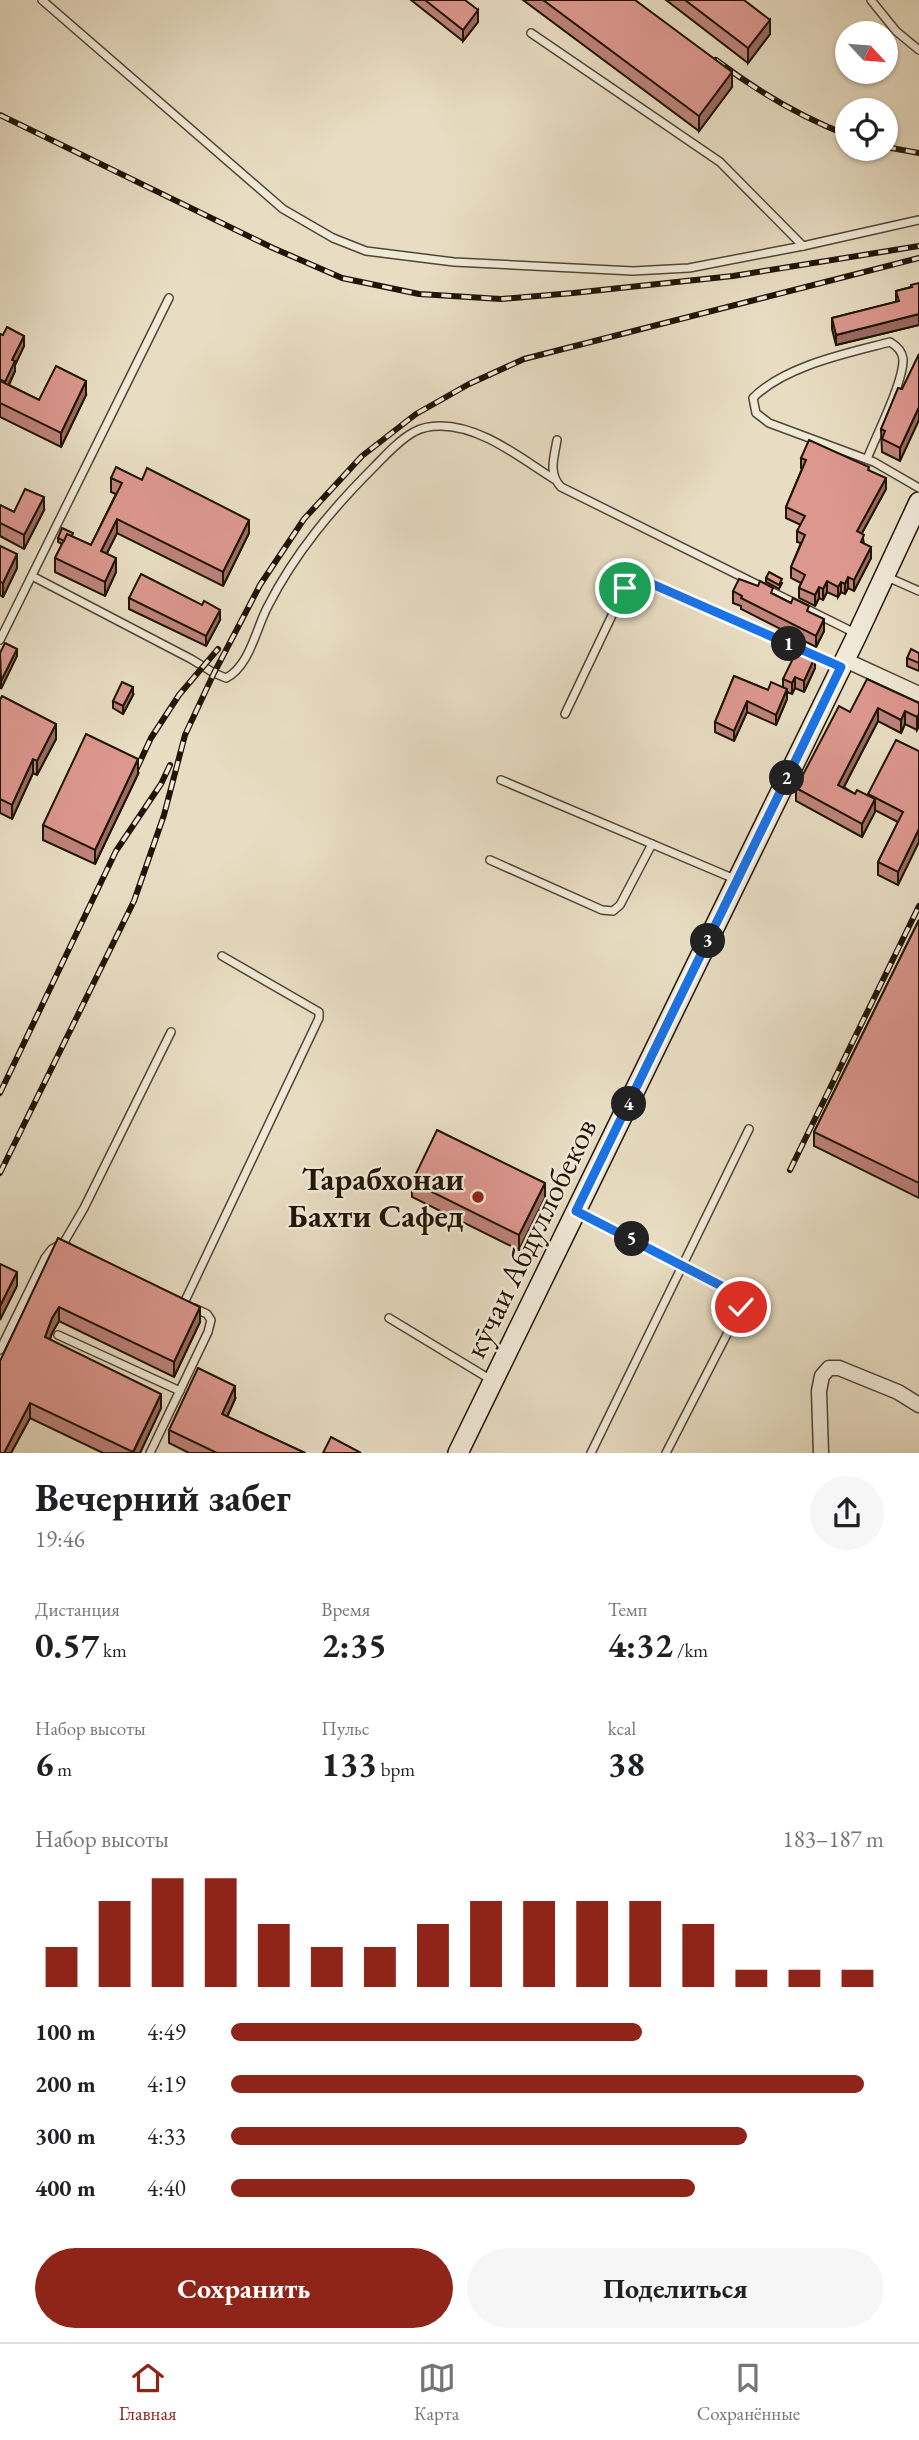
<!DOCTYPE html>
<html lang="ru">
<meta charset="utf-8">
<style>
:root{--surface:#fff;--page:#f6f6f6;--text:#202124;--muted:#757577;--line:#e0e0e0;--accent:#8f2418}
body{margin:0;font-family:"EB Garamond",serif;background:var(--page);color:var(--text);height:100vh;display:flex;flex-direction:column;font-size:26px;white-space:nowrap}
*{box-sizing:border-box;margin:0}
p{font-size:23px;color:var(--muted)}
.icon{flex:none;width:38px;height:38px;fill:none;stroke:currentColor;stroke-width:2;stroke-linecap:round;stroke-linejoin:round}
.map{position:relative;height:1453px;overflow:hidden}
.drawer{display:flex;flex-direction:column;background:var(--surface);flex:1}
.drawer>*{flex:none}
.needle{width:46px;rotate:116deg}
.tools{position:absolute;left:835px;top:21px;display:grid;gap:14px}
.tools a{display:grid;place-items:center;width:63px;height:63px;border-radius:50%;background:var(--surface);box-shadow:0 2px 5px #0004;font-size:35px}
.pin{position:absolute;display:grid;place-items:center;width:60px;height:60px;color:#fff;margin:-30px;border:4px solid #fff;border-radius:50%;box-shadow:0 2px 7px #0007}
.km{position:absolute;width:35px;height:35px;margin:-18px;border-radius:50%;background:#222;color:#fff;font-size:19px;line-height:35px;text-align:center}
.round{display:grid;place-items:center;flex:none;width:74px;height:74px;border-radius:37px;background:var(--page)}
.headline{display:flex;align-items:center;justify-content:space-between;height:119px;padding:0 35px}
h1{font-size:38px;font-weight:700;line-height:52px}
.stats{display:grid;grid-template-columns:repeat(3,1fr);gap:10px;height:119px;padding:7px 35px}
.stats div{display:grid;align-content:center}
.stats b{font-size:35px;font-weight:700}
.stats small{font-size:19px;font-weight:400}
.stats p{font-size:19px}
.chart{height:196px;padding:14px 35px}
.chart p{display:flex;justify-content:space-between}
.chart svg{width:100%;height:126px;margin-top:7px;stroke:var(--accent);stroke-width:6}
.cta{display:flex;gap:14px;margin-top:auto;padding:14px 35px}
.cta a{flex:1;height:80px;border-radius:42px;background:var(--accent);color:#fff;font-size:28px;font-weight:700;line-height:80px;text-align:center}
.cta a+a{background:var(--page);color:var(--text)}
ul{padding:0 35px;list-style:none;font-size:23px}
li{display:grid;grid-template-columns:112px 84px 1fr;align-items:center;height:52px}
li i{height:18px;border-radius:9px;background:var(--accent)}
.menu{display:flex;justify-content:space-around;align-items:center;height:98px;border-top:2px solid var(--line);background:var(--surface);font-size:19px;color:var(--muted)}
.menu a{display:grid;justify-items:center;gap:4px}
.menu .current{color:var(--accent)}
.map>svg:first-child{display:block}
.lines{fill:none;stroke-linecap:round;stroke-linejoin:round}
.lane-casing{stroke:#514634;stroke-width:10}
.street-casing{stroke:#514634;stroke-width:17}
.secondary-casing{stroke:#1f1405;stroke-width:22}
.lane{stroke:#f0e9d8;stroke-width:7}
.street{stroke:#f0e9d8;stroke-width:14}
.secondary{stroke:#f0e9d8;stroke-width:19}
.rail-casing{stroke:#1f1405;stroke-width:6}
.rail{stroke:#f0e9d8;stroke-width:3.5;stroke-dasharray:10;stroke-linecap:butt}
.wall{fill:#bd827a;stroke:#1f1405;stroke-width:2}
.shaded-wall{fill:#9a6a63;stroke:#1f1405;stroke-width:2}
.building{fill:#dc978e;stroke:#1f1405;stroke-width:2}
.route-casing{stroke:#fff;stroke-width:14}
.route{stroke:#1a73e8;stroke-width:9}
.poi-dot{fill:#8f2418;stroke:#f0e9d8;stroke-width:2.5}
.labels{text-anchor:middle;stroke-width:5;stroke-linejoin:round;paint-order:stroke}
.poi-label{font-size:32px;font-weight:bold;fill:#1f1405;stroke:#f0e9d8;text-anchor:end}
.street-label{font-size:32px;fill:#1f1405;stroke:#f0e9d8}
</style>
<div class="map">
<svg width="919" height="1453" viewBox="0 0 919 1453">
<rect width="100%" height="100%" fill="#e8ddc3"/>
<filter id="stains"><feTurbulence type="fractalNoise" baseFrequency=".00286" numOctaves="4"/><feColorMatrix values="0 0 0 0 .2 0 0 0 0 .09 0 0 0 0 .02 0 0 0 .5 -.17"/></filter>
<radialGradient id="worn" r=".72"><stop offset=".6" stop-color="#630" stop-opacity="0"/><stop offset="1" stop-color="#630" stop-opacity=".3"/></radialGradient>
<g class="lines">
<defs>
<g id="lane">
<polyline points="42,0 283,209 333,238 366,251 454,262 633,271 689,268 803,246 919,220"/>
<polyline points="871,0 896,31 919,50"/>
<polyline points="531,33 720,162 803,246"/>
<path d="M 557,440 C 554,458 548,473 561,487 L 857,634"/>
<path d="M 867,459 C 876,436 904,381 903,359 C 902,351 897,346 890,342 C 848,353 784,366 753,398 L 756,413 L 769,423 L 874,462 L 919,488"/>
<path d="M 32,576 L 191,659 L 214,673 L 226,678 C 250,666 256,628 268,606 C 295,553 332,509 374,467 C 386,455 399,440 414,432 C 421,428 432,426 440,426 C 482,426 520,458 554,479"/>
<polyline points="885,576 919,591"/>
<polyline points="0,640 169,298"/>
<polyline points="565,714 625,588 632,579 643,580 841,666"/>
<polyline points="501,780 737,880"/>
<polyline points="490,860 602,910 613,911 620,905 652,844"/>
<polyline points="577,1211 735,1293 740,1298 741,1307 666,1453"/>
<polyline points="67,1246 63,1244 84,1208 171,1032"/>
<polyline points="184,1303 319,1018 319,1012 222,956"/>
<polyline points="389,1318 493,1381"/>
<polyline points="58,1335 180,1391"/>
<polyline points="0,1350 45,1258 52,1249 59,1245"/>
<polyline points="150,1453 208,1332 211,1320 207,1314 194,1308"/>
<polyline points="591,1453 749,1129"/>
</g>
<g id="street">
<polyline points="845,660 919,694"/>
<polyline points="821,1453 819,1391 822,1376 829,1368 839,1368 898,1392 919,1405"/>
</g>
<polyline id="secondary" points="458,1453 857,635 919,502"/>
</defs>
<use href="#lane" class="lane-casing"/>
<use href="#street" class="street-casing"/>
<use href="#secondary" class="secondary-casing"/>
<use href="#lane" class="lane"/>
<use href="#street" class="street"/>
<use href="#secondary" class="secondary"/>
<defs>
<g id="rail">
<path d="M 716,60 C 757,91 799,116 847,135"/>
<polyline points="0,115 273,248 342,278 419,294 501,299 573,293 733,276 919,246"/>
<polyline points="886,147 919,153"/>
<polyline points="137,768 151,738 179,695 218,649"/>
<polyline points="0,1093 116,851 161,784 170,765"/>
<polyline points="790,1170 919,906"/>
<polyline points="0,1173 134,901 164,815 185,735 214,673 260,585 304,519 362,456 416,414 469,384 524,359 919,258"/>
</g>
</defs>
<use href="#rail" class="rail-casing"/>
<use href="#rail" class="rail"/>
</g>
<g class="wall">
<polygon points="411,0 465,0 478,22 463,41"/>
<polygon points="523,0 635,0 732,87 699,131"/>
<polygon points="666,0 744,0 770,34 748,63"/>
<polygon points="911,287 919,325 836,345 832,329 832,318 896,302 896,291"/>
<polygon points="0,334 24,346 15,365 15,371 9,385 39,400 86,395 61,447 0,417"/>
<polygon points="902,389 900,461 882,452 881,429"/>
<polygon points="801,458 869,470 886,489 862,533 864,544 871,558 854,591 848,588 845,594 841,592 838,597 827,592 823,600 819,598 815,606 799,598 799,588 801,583 791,578 791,567 801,543 797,542 797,531 801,525 786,518 786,507 802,469 801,468"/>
<polygon points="111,478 249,533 223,586 117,533 107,553 116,572 105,596 55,572 55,558 62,544 58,542 58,538 73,537 91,545 116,494 111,492"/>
<polygon points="0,505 14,512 44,510 24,549 0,536"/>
<polygon points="0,546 17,568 3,597 0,595"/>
<polygon points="766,578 782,583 779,589 766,582"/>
<polygon points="733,591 773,594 809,612 824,631 816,647 741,609 741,606 733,603"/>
<polygon points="129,598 220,620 206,646 129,609"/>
<polygon points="808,653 815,668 804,692 795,688 792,694 787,692 787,699 776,725 747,712 734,741 715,732 715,722 734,676 768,690 783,687 783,679"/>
<polygon points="919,653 919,671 907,666 907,658"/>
<polygon points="133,695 123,714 113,708 113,701"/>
<polygon points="0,700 56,739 37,775 33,773 12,819 0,813"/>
<polygon points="919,703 917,730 905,724 901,733 878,721 844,787 855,794 868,796 868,794 919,751 898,885 878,875 878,862 898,822 875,810 862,837 796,801 796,788 850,712"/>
<polygon points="138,774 95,864 43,840 43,825"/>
<polygon points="919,920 919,1198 814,1146 814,1132"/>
<polygon points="412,1182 545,1198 519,1250 412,1197"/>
<polygon points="58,1238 200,1322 174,1377 59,1321 52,1333 50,1340 161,1408 140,1453 103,1453 30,1418 11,1453 0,1453"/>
<polygon points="235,1399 227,1417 305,1453 189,1453 169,1443 169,1430"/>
</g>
<g class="shaded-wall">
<polygon points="478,10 478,22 463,41 463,30"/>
<polygon points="770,20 770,34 748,63 748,48"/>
<polygon points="732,72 732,87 699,131 699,116"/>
<polygon points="919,314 919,325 836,345 836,335"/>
<polygon points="24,336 24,346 15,365 15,371 5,392 5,382 12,360"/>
<polygon points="86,381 86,395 61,447 61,433"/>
<polygon points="919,407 919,420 900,461 900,448"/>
<polygon points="886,478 886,489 857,542 857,531"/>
<polygon points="44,497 44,510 24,549 24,535"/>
<polygon points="117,519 117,533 101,565 101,551"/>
<polygon points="249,520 249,533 223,586 223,572"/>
<polygon points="871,547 871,558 854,591 854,580"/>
<polygon points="17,554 17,568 3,597 3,583"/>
<polygon points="116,558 116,572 105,596 105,582"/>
<polygon points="848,577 848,588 845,594 845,584"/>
<polygon points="827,581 827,592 823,600 823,589"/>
<polygon points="841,582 841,592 838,597 838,587"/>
<polygon points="819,587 819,598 815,606 815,595"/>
<polygon points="220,610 220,620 206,646 206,636"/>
<polygon points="824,619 824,631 816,647 816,636"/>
<polygon points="17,649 17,656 1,689 1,681"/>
<polygon points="815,657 815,668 804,692 804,681"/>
<polygon points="795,677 795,688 792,694 792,683"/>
<polygon points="133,687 133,695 123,714 123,706"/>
<polygon points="787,689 787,699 776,725 776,715"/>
<polygon points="747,701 747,712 734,741 734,731"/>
<polygon points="878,708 878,721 838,798 838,785"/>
<polygon points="905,711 905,724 901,733 901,720"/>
<polygon points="919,714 919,727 917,730 917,717"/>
<polygon points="56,724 56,739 37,775 37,761"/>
<polygon points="33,759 33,773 12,819 12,805"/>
<polygon points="138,759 138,774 95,864 95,850"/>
<polygon points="875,799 875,812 862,837 862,824"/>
<polygon points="919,829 919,842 898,885 898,872"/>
<polygon points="545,1183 545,1198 519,1250 519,1235"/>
<polygon points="17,1272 17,1286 0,1320 0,1306"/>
<polygon points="59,1307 59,1321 52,1333 45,1352 45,1337 52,1318"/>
<polygon points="200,1307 200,1322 174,1377 174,1362"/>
<polygon points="235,1386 235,1399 222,1428 222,1414"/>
<polygon points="161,1394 161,1408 140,1453 133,1453"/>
<polygon points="30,1403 30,1418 11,1453 4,1453"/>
</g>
<g class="building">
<polygon points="425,0 465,0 478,10 463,30"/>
<polygon points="543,0 635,0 732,72 699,116"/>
<polygon points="685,0 744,0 770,20 748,48"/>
<polygon points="919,283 919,314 836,335 832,318 899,301 896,291 912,287 911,285"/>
<polygon points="7,327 24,336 12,360 15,361 5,382 0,379 0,334 3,335"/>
<polygon points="919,354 919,407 900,448 882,439 885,431 881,429 898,388 902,389"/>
<polygon points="56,366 86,381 61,433 0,403 0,381 39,400"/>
<polygon points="809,440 869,467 868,470 886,478 857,531 864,535 861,542 871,547 854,580 848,577 845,584 841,582 838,587 827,581 823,589 819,587 815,595 799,588 805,575 791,567 805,535 797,531 805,516 786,507 806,460 801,458"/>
<polygon points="116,467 142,480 147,468 249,520 223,572 117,519 101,551 116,558 105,582 55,558 67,534 91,545 122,483 111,478"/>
<polygon points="25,489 44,497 24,535 0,523 0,505 14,512"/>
<polygon points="62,528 73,533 72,536 67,534 64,541 58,538"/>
<polygon points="0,546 17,554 3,583 0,582"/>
<polygon points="769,572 782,579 779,585 766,578"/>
<polygon points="141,574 202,605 204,601 220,610 206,636 129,598"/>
<polygon points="739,579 758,586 760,581 773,588 771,593 791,603 793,598 809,606 807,611 824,619 816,636 741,598 742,596 733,591"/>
<polygon points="5,643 17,649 1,681 0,653"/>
<polygon points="800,644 808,647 806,652 815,657 804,681 795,677 792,683 783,679"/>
<polygon points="911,649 919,653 919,663 907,658"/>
<polygon points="734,676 768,690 771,682 787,689 776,715 747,701 734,731 715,722"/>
<polygon points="867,679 919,703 919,714 917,717 905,711 901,720 878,708 838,785 855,794 857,790 875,799 862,824 796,788 839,706 850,712"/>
<polygon points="122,682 133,687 123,706 113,701"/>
<polygon points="2,696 56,724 37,761 33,759 12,805 0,799 0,700"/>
<polygon points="86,734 138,759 95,850 43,825"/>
<polygon points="896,740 919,751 919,829 898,872 878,862 903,812 868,794"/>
<polygon points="919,920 919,1183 814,1132"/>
<polygon points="437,1130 545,1183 519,1235 412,1182"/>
<polygon points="58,1238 200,1307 174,1362 59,1307 52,1318 45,1337 161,1394 133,1452 30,1403 4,1453 0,1453 0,1361"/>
<polygon points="0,1264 17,1272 0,1306"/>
<polygon points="198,1368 235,1386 222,1414 305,1453 217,1453 169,1430"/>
<polygon points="331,1437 361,1453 323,1453"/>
</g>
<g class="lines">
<defs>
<polyline id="route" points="625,588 632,579 643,580 841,667 576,1211 735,1293 740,1298 741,1307"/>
</defs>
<use href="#route" class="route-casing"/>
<use href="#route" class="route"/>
</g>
<circle class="poi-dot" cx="478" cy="1197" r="7"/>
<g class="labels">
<g class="poi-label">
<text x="464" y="1190">Тарабхонаи<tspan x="464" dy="37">Бахти Сафед</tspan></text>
</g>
<g class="street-label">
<text transform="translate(530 1238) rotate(-64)" y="11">кӯчаи Абдуллобеков</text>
</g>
</g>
<rect width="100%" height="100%" filter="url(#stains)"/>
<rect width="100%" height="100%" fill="url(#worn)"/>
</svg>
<div class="tools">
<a><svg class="needle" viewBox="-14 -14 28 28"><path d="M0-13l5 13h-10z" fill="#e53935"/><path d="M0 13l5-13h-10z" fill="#757577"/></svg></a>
<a><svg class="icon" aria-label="locate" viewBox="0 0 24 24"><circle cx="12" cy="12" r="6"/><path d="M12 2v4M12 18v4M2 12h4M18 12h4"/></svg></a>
</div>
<div class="pin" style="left:625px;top:588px;background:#1e9e55"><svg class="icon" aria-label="arrive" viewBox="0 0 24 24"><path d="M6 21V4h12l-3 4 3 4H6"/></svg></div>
<div class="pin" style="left:741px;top:1307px;background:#d93025"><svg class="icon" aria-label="check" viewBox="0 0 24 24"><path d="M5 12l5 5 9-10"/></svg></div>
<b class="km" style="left:789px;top:644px">1</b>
<b class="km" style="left:787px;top:778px">2</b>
<b class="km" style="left:708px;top:941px">3</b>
<b class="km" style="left:629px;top:1104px">4</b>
<b class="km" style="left:632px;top:1239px">5</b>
</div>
<section class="drawer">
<div class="headline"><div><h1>Вечерний забег</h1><p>19:46</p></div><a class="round"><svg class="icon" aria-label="share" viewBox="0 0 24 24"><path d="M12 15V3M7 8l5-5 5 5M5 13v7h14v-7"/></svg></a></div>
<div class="stats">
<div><p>Дистанция</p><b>0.57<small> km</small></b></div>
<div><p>Время</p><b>2:35</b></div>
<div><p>Темп</p><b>4:32<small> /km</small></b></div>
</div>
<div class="stats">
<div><p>Набор высоты</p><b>6<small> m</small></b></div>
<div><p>Пульс</p><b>133<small> bpm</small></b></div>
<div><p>kcal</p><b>38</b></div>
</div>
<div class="chart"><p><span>Набор высоты</span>183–187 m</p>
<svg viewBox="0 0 160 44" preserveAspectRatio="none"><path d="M5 44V30M15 44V14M25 44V6M35 44V6M45 44V22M55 44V30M65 44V30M75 44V22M85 44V14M95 44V14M105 44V14M115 44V14M125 44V22M135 44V38M145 44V38M155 44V38"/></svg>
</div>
<ul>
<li><b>100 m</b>4:49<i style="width:63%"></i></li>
<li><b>200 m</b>4:19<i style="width:97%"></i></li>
<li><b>300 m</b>4:33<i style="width:79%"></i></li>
<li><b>400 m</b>4:40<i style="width:71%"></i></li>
</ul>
<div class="cta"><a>Сохранить</a><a>Поделиться</a></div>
</section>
<nav class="menu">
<a class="current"><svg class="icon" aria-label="home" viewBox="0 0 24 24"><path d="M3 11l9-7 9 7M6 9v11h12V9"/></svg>Главная</a>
<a><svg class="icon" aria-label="map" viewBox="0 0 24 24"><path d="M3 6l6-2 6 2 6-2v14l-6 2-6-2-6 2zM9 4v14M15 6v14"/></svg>Карта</a>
<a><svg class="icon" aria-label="saved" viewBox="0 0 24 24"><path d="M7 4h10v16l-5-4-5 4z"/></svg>Сохранённые</a>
</nav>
